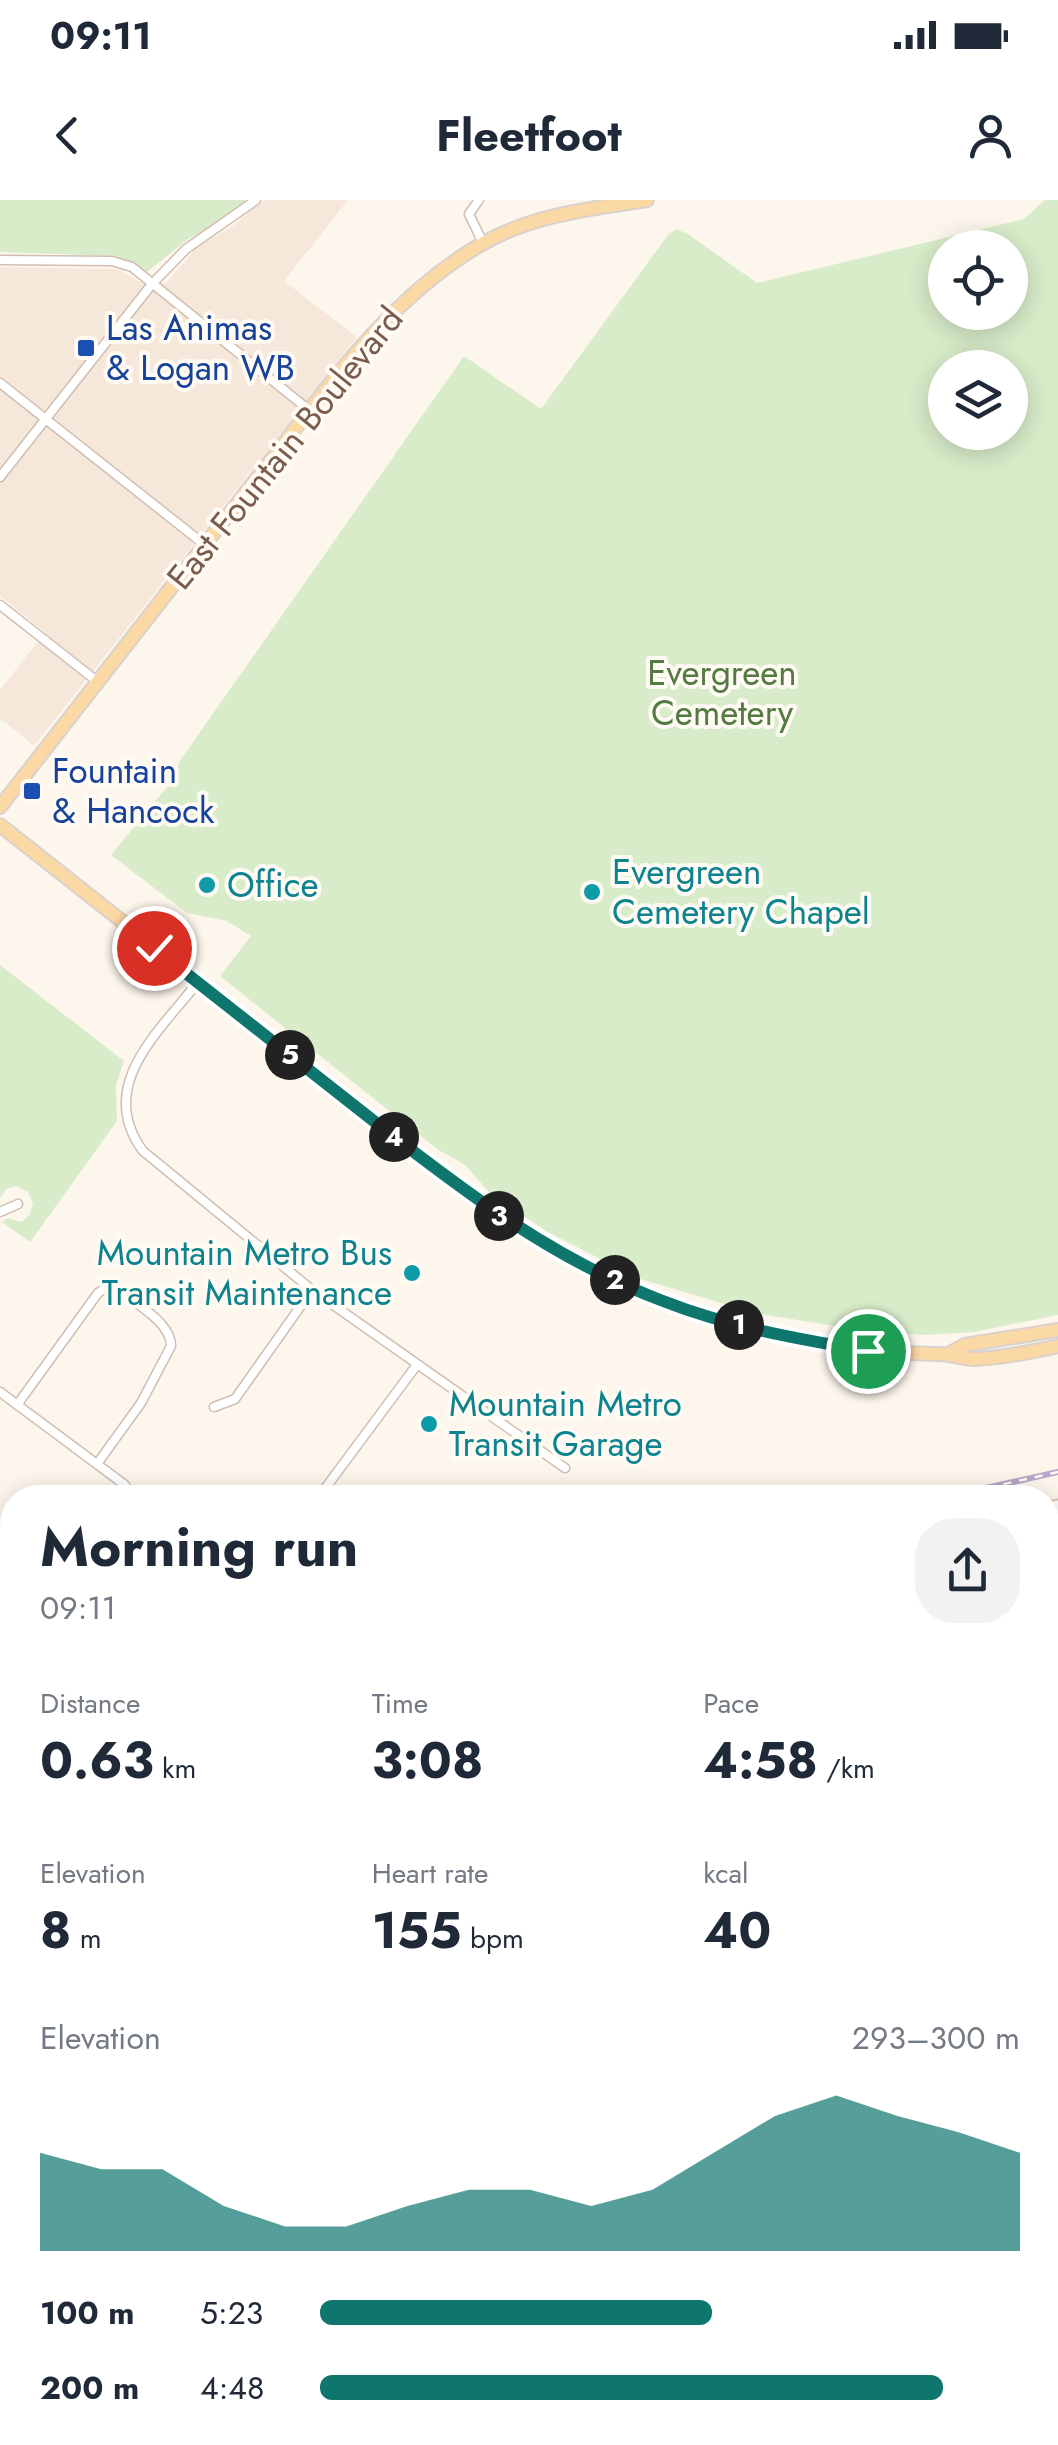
<!DOCTYPE html>
<meta charset="utf-8">
<style>
:root{--surface:#fff;--page:#f2f2f3;--text:#1f2937;--muted:#747a83;--accent:#0f766e}
body{margin:0;font-family:Jost,sans-serif;background:var(--page);color:var(--text);height:100vh;display:flex;flex-direction:column;font-size:38px;white-space:nowrap}
*{box-sizing:border-box;margin:0}
p{font-size:32px;color:var(--muted)}
.icon{flex:none;width:55px;height:55px;fill:none;stroke:currentColor;stroke-width:2;stroke-linecap:round;stroke-linejoin:round}
.map{position:relative;flex:1;overflow:hidden}
.details{position:absolute;left:0px;top:1285px;width:1060px;height:960px;display:flex;flex-direction:column;background:var(--surface);border-radius:40px 40px 0 0;box-shadow:0 5px 25px #0003}
.details>*{flex:none}
.fabs{position:absolute;left:928px;top:30px;display:grid;gap:20px}
.fabs a{display:grid;place-items:center;width:100px;height:100px;border-radius:50%;background:var(--surface);box-shadow:0 5px 25px #0003;font-size:50px}
.pin{position:absolute;display:grid;place-items:center;width:85px;height:85px;color:#fff;margin:-42px;border:5px solid #fff;border-radius:50%;box-shadow:0 2px 10px #0007}
.km{position:absolute;width:50px;height:50px;margin:-25px;border-radius:50%;background:#222;color:#fff;font-size:28px;line-height:50px;text-align:center}
.round{display:grid;place-items:center;flex:none;width:105px;height:105px;border-radius:40px;background:var(--page)}
.summary{display:flex;align-items:center;justify-content:space-between;height:170px;padding:0 40px}
h1{font-size:55px;font-weight:700;line-height:75px}
.figures{display:grid;grid-template-columns:repeat(3,1fr);gap:15px;height:170px;padding:10px 40px}
.figures div{display:grid;align-content:center}
.figures b{font-size:50px;font-weight:700}
.figures small{font-size:28px;font-weight:400}
.figures p{font-size:28px}
.chart{height:280px;padding:20px 40px}
.chart p{display:flex;justify-content:space-between}
.chart svg{width:100%;height:180px;margin-top:10px;fill:var(--accent);opacity:.7}
ul{padding:0 40px;list-style:none;font-size:32px}
li{display:grid;grid-template-columns:160px 120px 1fr;align-items:center;height:75px}
li i{height:25px;border-radius:12px;background:var(--accent)}
.status{display:flex;justify-content:space-between;align-items:center;height:70px;padding:0 50px;background:var(--surface);direction:ltr}
.status svg{height:28px;fill:currentColor}
header{display:flex;justify-content:space-between;align-items:center;height:130px;padding:0 40px;background:var(--surface);font-size:45px;font-weight:700}
.map>svg:first-child{display:block}
.residential{fill:#f5e8da}
.education{fill:#f3e8fa}
.green{fill:#d8ecc9;fill-rule:evenodd}
.lines{fill:none;stroke-linecap:round;stroke-linejoin:round}
.canal{stroke:#bfe3e8;stroke-width:9}
.river{stroke:#bfe3e8;stroke-width:15}
.street-casing{stroke:#d1beb0;stroke-width:11}
.secondary-casing{stroke:#d6c0b0;stroke-width:15}
.primary-casing{stroke:#dad1cd;stroke-width:16}
.highway-casing{stroke:#dad1cd;stroke-width:19}
.street{stroke:#fff;stroke-width:8}
.secondary{stroke:#fff;stroke-width:11}
.primary{stroke:#fbd9a5;stroke-width:12}
.highway{stroke:#f7b7a3;stroke-width:15}
.rail-casing{stroke:#b9a8c9;stroke-width:6}
.rail{stroke:#fffaf3;stroke-width:2.5;stroke-dasharray:8;stroke-linecap:butt}
.route-casing{stroke:#fff;stroke-width:20}
.route{stroke:#0f766e;stroke-width:12}
.transit-dot{fill:#1a4fb4;stroke:#fffaf3;stroke-width:4}
.culture-dot{fill:#0f9aa8;stroke:#fffaf3;stroke-width:4}
.labels{text-anchor:middle;stroke-width:8;stroke-linejoin:round;paint-order:stroke}
.transit-label{font-size:35px;fill:#164399;stroke:#fffaf3;text-anchor:start}
.street-label{font-size:35px;fill:#7a5c4d;stroke:#fffaf3}
.park-label{font-size:35px;fill:#537a41;stroke:#fffaf3}
.culture-label{font-size:35px;fill:#0d838f;stroke:#fffaf3;text-anchor:start}
</style>
<div class="status"><b>09:11</b><svg viewBox="0 0 49 12"><path d="M0 12V9h3v3zM5 12V6h3v6zM10 12V3h3v9zM15 12V0h3v12zM26 1h20v11H26zM47 4h2v5h-2z"/></svg></div>
<header><svg class="icon" aria-label="back" viewBox="0 0 24 24"><path d="M15 5l-7 7 7 7"/></svg>Fleetfoot<svg class="icon" aria-label="person" viewBox="0 0 24 24"><circle cx="12" cy="8" r="4"/><path d="M4 21q1-7 8-7t8 7"/></svg></header>
<div class="map">
<svg width="1058" height="2245" viewBox="0 0 1058 2245">
<rect width="100%" height="100%" fill="#fdf6ec"/>
<g class="residential">
<polygon points="264,0 348,0 284,81 357,137 34,546 0,518 0,490 45,432 0,396 0,67 117,69 138,81 166,83 198,46 230,28"/>
<polygon points="908,2233 981,2233 998,2245 900,2245"/>
</g>
<polygon class="education" points="330,2233 908,2233 900,2245 342,2245"/>
<g class="green">
<polygon points="0,0 246,0 211,27 188,39 146,73 116,56 0,52"/>
<path d="M 1045,0 L 1058,0 L 1058,1115 L 974,1132 L 924,1135 L 859,1130 L 755,1113 L 637,1078 L 546,1031 L 489,992 L 465,965 L 437,949 L 220,776 L 251,736 L 227,721 L 187,713 L 111,655 L 176,576 L 179,562 L 464,156 L 541,209 L 668,35 L 676,29 L 688,34 L 757,83 L 1024,19 ZM 945,48 L 1010,48 L 1010,112 L 945,112 ZM 945,168 L 1010,168 L 1010,232 L 945,232 Z"/>
<polygon points="0,765 124,861 116,885 117,921 30,1042 2,1022 8,1018 22,1022 30,1014 33,1003 28,992 16,986 6,989 0,998"/>
<polygon points="1058,2016 1058,2215 1048,2211 1048,2018"/>
<polygon points="580,2232 666,2233 684,2245 571,2245"/>
</g>
<g class="lines">
<polyline class="canal" points="1048,1491 1058,1496"/>
<g class="river">
<polyline points="1048,1919 1058,1917"/>
<polyline points="0,2131 12,2121"/>
</g>
<defs>
<g id="street">
<polyline points="479,0 469,14 483,43"/>
<polyline points="0,60 112,61 132,67 309,210"/>
<polyline points="0,183 205,345"/>
<polyline points="0,277 152,84 186,49 256,0"/>
<polyline points="0,405 98,482"/>
<path d="M 198,782 C 159,832 95,886 143,951 L 312,1090 L 565,1268"/>
<polyline points="0,1012 18,1004"/>
<polyline points="0,1192 125,1285"/>
<path d="M 17,1205 L 98,1093 L 110,1085 C 129,1100 171,1120 171,1146 L 141,1203 L 97,1264"/>
<polyline points="214,1207 235,1199 312,1090"/>
<polyline points="318,1298 416,1166"/>
<polyline points="0,1862 12,1870"/>
<polyline points="0,1893 12,1876"/>
</g>
<g id="secondary">
<polyline points="1048,1308 1058,1306"/>
<polyline points="0,1799 12,1792"/>
</g>
<g id="primary">
<path d="M 0,607 C 82,502 164,396 247,291 C 317,203 381,103 480,45 C 531,15 589,9 647,0"/>
<path d="M 0,625 L 469,995 C 611,1093 764,1151 938,1154 C 950,1154 963,1159 975,1159 C 1003,1158 1031,1152 1058,1146"/>
<polyline points="948,1154 965,1145 1058,1130"/>
</g>
<g id="highway">
<polyline points="1048,1958 1058,1955"/>
<polyline points="1048,1997 1058,1994"/>
<polyline points="1048,2028 1058,2020"/>
<polyline points="1048,2168 1058,2177"/>
<polyline points="1048,2226 1058,2229"/>
<polyline points="86,2245 110,2233"/>
<polyline points="153,2245 178,2232"/>
</g>
</defs>
<use href="#street" class="street-casing"/>
<use href="#secondary" class="secondary-casing"/>
<use href="#primary" class="primary-casing"/>
<use href="#highway" class="highway-casing"/>
<use href="#street" class="street"/>
<use href="#secondary" class="secondary"/>
<use href="#primary" class="primary"/>
<use href="#highway" class="highway"/>
<defs>
<g id="rail">
<polyline points="941,1298 1058,1272"/>
<polyline points="0,1761 12,1754"/>
</g>
</defs>
<use href="#rail" class="rail-casing"/>
<use href="#rail" class="rail"/>
</g>
<g class="lines">
<defs>
<path id="route" d="M 154,748 C 228,806 301,864 375,922 C 465,992 554,1060 663,1101 C 729,1127 798,1139 868,1151"/>
</defs>
<use href="#route" class="route-casing"/>
<use href="#route" class="route"/>
</g>
<g class="transit-dot">
<rect x="76" y="138" width="20" height="20" rx="5"/>
<rect x="22" y="581" width="20" height="20" rx="5"/>
</g>
<g class="culture-dot">
<circle cx="207" cy="685" r="10"/>
<circle cx="592" cy="692" r="10"/>
<circle cx="412" cy="1073" r="10"/>
<circle cx="429" cy="1224" r="10"/>
</g>
<g class="labels">
<g class="transit-label">
<text x="106" y="140">Las Animas<tspan x="106" dy="40">&amp; Logan WB</tspan></text>
<text x="52" y="583">Fountain<tspan x="52" dy="40">&amp; Hancock</tspan></text>
</g>
<g class="street-label">
<text transform="translate(285 248) rotate(-51)" y="12">East Fountain Boulevard</text>
</g>
<g class="park-label">
<text x="722" y="485">Evergreen<tspan x="722" dy="40">Cemetery</tspan></text>
</g>
<g class="culture-label">
<text x="612" y="684">Evergreen<tspan x="612" dy="40">Cemetery Chapel</tspan></text>
<text x="227" y="697">Office</text>
<text x="392" y="1065" text-anchor="end">Mountain Metro Bus<tspan x="392" dy="40">Transit Maintenance</tspan></text>
<text x="449" y="1216">Mountain Metro<tspan x="449" dy="40">Transit Garage</tspan></text>
</g>
</g>
</svg>
<div class="fabs">
<a><svg class="icon" aria-label="locate" viewBox="0 0 24 24"><circle cx="12" cy="12" r="6"/><path d="M12 2v4M12 18v4M2 12h4M18 12h4"/></svg></a>
<a><svg class="icon" aria-label="layers" viewBox="0 0 24 24"><path d="M12 4l9 5-9 5-9-5zM3 14l9 5 9-5"/></svg></a>
</div>
<div class="pin" style="left:868px;top:1151px;background:#1e9e55"><svg class="icon" aria-label="arrive" viewBox="0 0 24 24"><path d="M6 21V4h12l-3 4 3 4H6"/></svg></div>
<div class="pin" style="left:154px;top:748px;background:#d93025"><svg class="icon" aria-label="check" viewBox="0 0 24 24"><path d="M5 12l5 5 9-10"/></svg></div>
<b class="km" style="left:739px;top:1125px">1</b>
<b class="km" style="left:615px;top:1080px">2</b>
<b class="km" style="left:499px;top:1016px">3</b>
<b class="km" style="left:394px;top:937px">4</b>
<b class="km" style="left:290px;top:855px">5</b>
<section class="details">
<div class="summary"><div><h1>Morning run</h1><p>09:11</p></div><a class="round"><svg class="icon" aria-label="share" viewBox="0 0 24 24"><path d="M12 15V3M7 8l5-5 5 5M5 13v7h14v-7"/></svg></a></div>
<div class="figures">
<div><p>Distance</p><b>0.63<small> km</small></b></div>
<div><p>Time</p><b>3:08</b></div>
<div><p>Pace</p><b>4:58<small> /km</small></b></div>
</div>
<div class="figures">
<div><p>Elevation</p><b>8<small> m</small></b></div>
<div><p>Heart rate</p><b>155<small> bpm</small></b></div>
<div><p>kcal</p><b>40</b></div>
</div>
<div class="chart"><p><span>Elevation</span>293–300 m</p>
<svg viewBox="0 0 160 44" preserveAspectRatio="none"><path d="M0 44V20L10 24L20 24L30 33L40 38L50 38L60 33L70 29L80 29L90 33L100 29L110 20L120 11L130 6L140 11L150 15L160 20V44z"/></svg>
</div>
<ul>
<li><b>100 m</b>5:23<i style="width:56%"></i></li>
<li><b>200 m</b>4:48<i style="width:89%"></i></li>
</ul>
</section>
</div>
